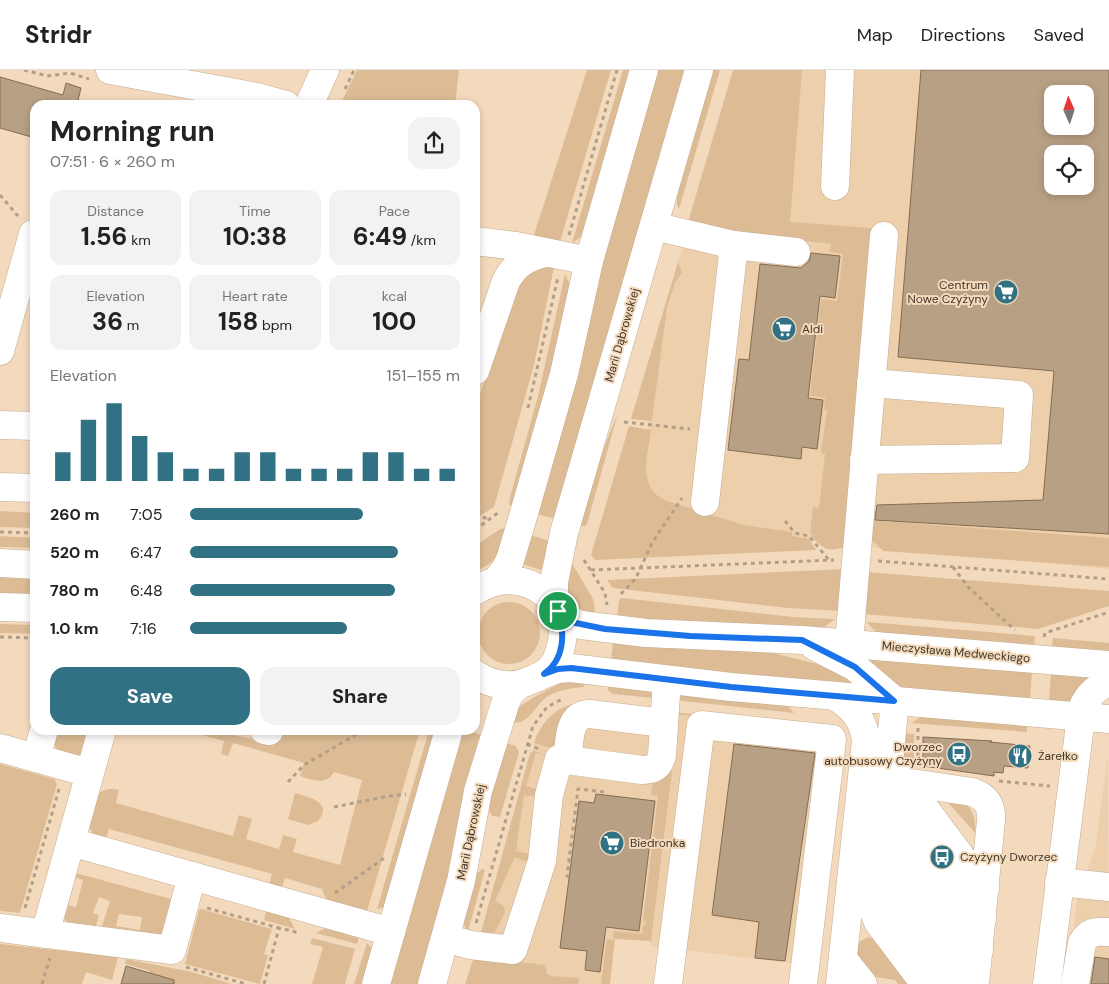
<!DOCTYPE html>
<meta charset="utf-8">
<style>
:root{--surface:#fff;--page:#f2f2f2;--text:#222;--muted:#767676;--line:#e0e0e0;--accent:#307284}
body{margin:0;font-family:"DM Sans",sans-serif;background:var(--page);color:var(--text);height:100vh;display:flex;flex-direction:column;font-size:19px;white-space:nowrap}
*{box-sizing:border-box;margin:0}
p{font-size:16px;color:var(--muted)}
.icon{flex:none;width:28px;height:28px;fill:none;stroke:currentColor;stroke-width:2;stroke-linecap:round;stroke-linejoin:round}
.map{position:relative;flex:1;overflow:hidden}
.panel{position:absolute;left:30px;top:30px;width:450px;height:635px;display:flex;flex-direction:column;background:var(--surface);border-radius:15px;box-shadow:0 2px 8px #0003}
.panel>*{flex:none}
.needle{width:32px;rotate:357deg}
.fabs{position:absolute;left:1044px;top:15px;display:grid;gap:10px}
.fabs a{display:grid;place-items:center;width:50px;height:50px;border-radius:10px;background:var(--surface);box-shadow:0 2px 8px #0003;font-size:25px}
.pin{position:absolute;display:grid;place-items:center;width:42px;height:42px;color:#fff;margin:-21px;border:2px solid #fff;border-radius:50%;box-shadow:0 1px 5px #0007}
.round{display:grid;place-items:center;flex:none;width:52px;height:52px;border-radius:15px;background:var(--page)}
.headline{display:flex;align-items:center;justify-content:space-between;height:85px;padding:0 20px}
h1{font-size:28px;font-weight:700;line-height:38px}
.stats{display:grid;grid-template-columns:repeat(3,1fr);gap:8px;height:85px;padding:5px 20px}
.stats div{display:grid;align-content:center;border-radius:12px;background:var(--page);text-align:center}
.stats b{font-size:25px;font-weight:700}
.stats small{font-size:14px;font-weight:400}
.stats p{font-size:14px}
.chart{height:140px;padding:10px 20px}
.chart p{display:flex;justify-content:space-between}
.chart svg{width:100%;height:90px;margin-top:5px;stroke:var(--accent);stroke-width:6}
.action{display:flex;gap:10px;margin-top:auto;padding:10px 20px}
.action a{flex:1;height:58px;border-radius:15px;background:var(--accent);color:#fff;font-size:20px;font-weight:700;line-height:58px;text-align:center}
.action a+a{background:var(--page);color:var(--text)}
ul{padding:0 20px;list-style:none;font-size:16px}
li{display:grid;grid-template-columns:80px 60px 1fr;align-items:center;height:38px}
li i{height:12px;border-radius:6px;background:var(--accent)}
header{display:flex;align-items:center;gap:30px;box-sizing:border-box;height:70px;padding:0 25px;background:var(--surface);border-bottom:1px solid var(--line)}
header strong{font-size:24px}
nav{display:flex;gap:28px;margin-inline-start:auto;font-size:18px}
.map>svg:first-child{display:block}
.built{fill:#edcfab;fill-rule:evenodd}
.green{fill:#ddbc95;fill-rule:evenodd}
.building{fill:#b8a084;stroke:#836c52;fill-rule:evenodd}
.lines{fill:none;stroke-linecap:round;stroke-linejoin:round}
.minor-casing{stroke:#c5ac90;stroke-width:29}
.path{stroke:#b39f88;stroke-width:3;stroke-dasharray:4 4;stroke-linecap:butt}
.minor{stroke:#fff;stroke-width:28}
.route-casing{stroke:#fff;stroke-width:10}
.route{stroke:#1a73e8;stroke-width:6}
.labels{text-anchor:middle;stroke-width:4;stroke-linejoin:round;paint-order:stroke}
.poi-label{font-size:12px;fill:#40362a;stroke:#f4dabd;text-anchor:start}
.street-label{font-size:12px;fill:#40362a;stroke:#f4dabd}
</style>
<header>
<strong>Stridr</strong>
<nav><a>Map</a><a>Directions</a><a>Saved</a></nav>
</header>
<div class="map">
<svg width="1109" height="914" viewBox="0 0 1109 914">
<rect width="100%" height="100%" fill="#f4dabd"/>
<g class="built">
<path d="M 796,0 L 1109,0 L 1109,499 L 826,473 L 745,460 L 657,431 L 640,417 L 663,244 L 691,149 ZM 1052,24 L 1085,24 L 1085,56 L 1052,56 ZM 1052,84 L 1085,84 L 1085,116 L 1052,116 Z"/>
<polygon points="678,643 845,661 816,896 651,876 649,869 614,866 608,914 545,914 470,905 536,668 546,651"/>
<polygon points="1108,683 1109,914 1067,914 1077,830 1096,775"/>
</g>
<g class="green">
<polygon points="357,0 459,0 455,35 340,35"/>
<polygon points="587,0 611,0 559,175 532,171"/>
<polygon points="623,0 631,0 582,166 572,173"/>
<polygon points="656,0 688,0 557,449 536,444 594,215"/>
<polygon points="713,0 720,0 679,139 677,134 677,124"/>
<path d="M 733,0 L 802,0 L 790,152 L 872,158 L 846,477 C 827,483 821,478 810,463 L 813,437 L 819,438 L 825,384 L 821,383 L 827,340 L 824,340 L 825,328 L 810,326 L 821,229 L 837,231 L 843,184 L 830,182 L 831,174 L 709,159 L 688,152 Z"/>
<polygon points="678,192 682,202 675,213 667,237 652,351 631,349"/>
<polygon points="539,195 554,197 534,295 494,437 475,449 475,338 518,211"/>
<polygon points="565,204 570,215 551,303 512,437 510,435 509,431 538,326"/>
<polygon points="618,343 587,454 585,456 580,456 598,392"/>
<path d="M 629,356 L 651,360 C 648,386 636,418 667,431 L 744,455 L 792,462 L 792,466 L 809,469 L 816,480 L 595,490 L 591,485 Z"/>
<polygon points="0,441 35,443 35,458 0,457"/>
<polygon points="869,450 1109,468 1109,497 883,481 868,466"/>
<path d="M 506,458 C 502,470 500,486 489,494 C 485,497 480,499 475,501 L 475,476 L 500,459 Z"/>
<polygon points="530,465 550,471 541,500 522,494"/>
<polygon points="0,466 35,468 35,478 0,477"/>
<path d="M 570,490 L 592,527 L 594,532 L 595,544 C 562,536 567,517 570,490 Z"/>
<polygon points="844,499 840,541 788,538 613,518 607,510"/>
<polygon points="0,500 35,501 35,533 0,531"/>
<polygon points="866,502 1109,521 1109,536 1038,559 863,544"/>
<polygon points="622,528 793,547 835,549 824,557 816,557 683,553 617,547 619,530"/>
<circle cx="509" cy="563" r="31"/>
<polygon points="867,552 1035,566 1034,576 879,563 873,559"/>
<polygon points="0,554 35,555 35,564 0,563"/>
<polygon points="1053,568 1109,573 1109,582 1052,578"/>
<polygon points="613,572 683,579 765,581 841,600 863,615 739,605 611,590"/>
<polygon points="867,588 1032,601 1030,630 890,618 865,590"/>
<polygon points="1051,603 1093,606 1072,632 1049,631"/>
<path d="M 564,612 L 587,613 L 583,617 C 571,618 559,620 548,626 C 535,634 529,657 511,652 C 513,647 515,642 519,638 C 525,631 554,616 564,612 Z"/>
<polygon points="608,616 650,621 653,628 613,624 608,620"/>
<polygon points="680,625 787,635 794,643 682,631 678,630"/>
<path d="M 577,633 L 585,633 L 558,680 L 534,673 C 542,651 554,638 577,633 Z"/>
<polygon points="673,642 782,653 679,645 651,871 615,869 610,914 601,914 607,869 613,870 614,861 642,864 643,856 645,856 646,851 643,851 658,726 651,725 652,716"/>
<polygon points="921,647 1027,655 1027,662 911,653"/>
<polygon points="54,660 94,660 81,684 77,686 58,681 53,672"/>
<path d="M 184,660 L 209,660 L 272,673 L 275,660 L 420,660 L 367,841 L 358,843 L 328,834 L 322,819 L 285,808 L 281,821 L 268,818 L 272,804 L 109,759 L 105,772 L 94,766 L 88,755 L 96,725 C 104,719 110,718 119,720 L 116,733 L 233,766 L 239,745 L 252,749 L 246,769 L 279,779 L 283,765 L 297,769 L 293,782 L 340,795 L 362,710 L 334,702 C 326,716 313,710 300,706 L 304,693 L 233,673 L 228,686 L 221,684 L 224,671 Z"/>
<polygon points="429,660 436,660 386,837 377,839"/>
<polygon points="462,660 483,665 445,827 420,914 388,914"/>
<path d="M 902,663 L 914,664 L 914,701 C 899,690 902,680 902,663 Z"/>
<polygon points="505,673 516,676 519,682 500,747 492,746 488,737"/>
<polygon points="534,681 549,686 536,683 526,716 539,720 536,727 524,725 516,781 530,784 529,790 525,791 515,787 495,831 504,836 505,843 495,862 480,866 530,683"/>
<polygon points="0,694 54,709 57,714 20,843 0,841"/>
<path d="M 295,723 C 308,727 334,732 318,751 L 308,755 L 288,749 Z"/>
<path d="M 946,730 C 951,731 958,731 963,733 C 974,738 976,752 975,763 Z"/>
<polygon points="482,799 485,800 468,861 464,855 464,851 475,805"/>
<path d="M 72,802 L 175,830 L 165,861 L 158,866 L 100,863 L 110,831 L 99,827 L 93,843 L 99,845 L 94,862 L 68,854 L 62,845 L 63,834 L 76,837 L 83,810 L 71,806 ZM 119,844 L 142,847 L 140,860 L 116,856 Z"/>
<polygon points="267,837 288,846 295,859 264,850"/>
<polygon points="201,839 272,859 264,884 268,885 260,914 185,894 199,840"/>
<polygon points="329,856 359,867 357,874 316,863"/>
<polygon points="868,867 874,869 910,914 898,914 895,910 870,906 855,883 859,872"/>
<polygon points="312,868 355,879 345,914 312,914 323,877 310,874"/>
<polygon points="367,873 373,879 362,914 354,914"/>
<polygon points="0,874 118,887 112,910 86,902 82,914 0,914"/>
<polygon points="474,887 545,895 547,904 551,906 579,908 578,914 465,914"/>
<polygon points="126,889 192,902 232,914 147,914 150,901 125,894"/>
</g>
<g class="building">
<path d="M 921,0 L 1109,0 L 1109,464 L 875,450 L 877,435 L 1043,430 L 1054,301 L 898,287 ZM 1052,24 L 1085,24 L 1085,56 L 1052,56 ZM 1052,84 L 1085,84 L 1085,116 L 1052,116 Z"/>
<polygon points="0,7 63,25 66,13 81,18 78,30 82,31 81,35 35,35 35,68 0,58"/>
<polygon points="811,183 840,186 835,228 820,226 808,328 823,330 817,379 802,377 801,389 728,380 739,289 749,290 760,194 801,198 809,191"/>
<polygon points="923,667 992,671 990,672 1030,676 1028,698 1004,696 1003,703 994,702 994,706 923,696"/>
<polygon points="734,674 815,683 785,891 755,888 759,852 712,845"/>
<polygon points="596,724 655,731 639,861 606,857 600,902 585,900 587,881 560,878 579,731 594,733"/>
<polygon points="1095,887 1109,889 1109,914 1091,914"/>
<polygon points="126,896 174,910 174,914 121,914"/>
</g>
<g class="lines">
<defs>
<g id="minor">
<polyline points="110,0 257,27 286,35"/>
<polyline points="309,35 325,0"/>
<polyline points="835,116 840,0"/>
<polyline points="654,156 734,175 705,432"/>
<polyline points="475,171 516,176 589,191"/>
<polyline points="734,175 796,182"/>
<polyline points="0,281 33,164"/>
<path d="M 475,301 L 506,211 C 515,194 527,187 545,183"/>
<polyline points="0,355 35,356"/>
<polyline points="864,390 1015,388 1019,325 871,313"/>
<polyline points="0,417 35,418"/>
<polyline points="0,493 35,495"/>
<polyline points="496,511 504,501 510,490 522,450 564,304 589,191 644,0"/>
<path d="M 475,521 C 516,492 574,525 561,576 C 559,584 556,594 549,600 C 544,605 536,608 529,611 C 511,619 491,615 475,604"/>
<polyline points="554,532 554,512 564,463 699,0"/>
<polyline points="0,537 35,538"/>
<polyline points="558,541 567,549 581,555 646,563 802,570 1109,595"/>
<polyline points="849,573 884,166"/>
<polyline points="814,576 855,597 895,631"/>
<polyline points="544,604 558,599 571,598 731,617 1109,649"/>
<path d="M 834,626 C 853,637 863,649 866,670 L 840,914"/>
<polyline points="895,631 874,842 878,852 925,914"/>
<polyline points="264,660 269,661"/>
<polyline points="0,678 89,703"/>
<polyline points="36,688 44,660"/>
<path d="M 567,690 C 570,673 567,644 590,644 L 663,653"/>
<polyline points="899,704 985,819"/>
<path d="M 905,712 L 972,722 C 986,727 992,736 991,750 L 975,914"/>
<polyline points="884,722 982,849"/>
<polyline points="882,751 979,880"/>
<polyline points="71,772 391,862"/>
<polyline points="879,783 975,910"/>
<polyline points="1059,812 1109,817"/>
<polyline points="876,814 953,914"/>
<polyline points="0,858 172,880 192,806"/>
<polyline points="45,864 102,660"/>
<path d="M 446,868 L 470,875 L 513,880 L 542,791 L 549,725 L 559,689 L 642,700 C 654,700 659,697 662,685 L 667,610"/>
<polyline points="843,889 863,914"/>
<polyline points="376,914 449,660"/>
<polyline points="432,914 461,811 478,721 505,634 510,623 519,615"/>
<polyline points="668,914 701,655 832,669 803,914"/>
<path d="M 1047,914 L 1082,639 C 1087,625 1097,618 1109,611"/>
<path d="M 1075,914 L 1082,873 C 1089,861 1096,861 1109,862"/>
</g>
</defs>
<use href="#minor" class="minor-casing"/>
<g class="path">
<polyline points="24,0 47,6 70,3 89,9"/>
<polyline points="345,19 354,0"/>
<polyline points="0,125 18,146"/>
<polyline points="569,165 617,0"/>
<polyline points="528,338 558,207"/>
<polyline points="624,352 690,359"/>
<polyline points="475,445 489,449"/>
<polyline points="785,451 795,463 809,466 829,490"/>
<polyline points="475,460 499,442"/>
<polyline points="0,462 35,463"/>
<polyline points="584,490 605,523 607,535"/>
<polyline points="878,491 1109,509"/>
<polyline points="953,497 968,517 1015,560"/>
<polyline points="591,500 834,490"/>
<polyline points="621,524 636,508 652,473 682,428"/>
<polyline points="0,567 35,568"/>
<polyline points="1044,567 1045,563 1109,542"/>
<polyline points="918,658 918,690"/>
<polyline points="527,674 539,679"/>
<polyline points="999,711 1050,716"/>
<polyline points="288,712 304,695 364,660"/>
<polyline points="334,737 384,727 406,724"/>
<polyline points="569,807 567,806 578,719 605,722"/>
<polyline points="335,823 387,786"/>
<polyline points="25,838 59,719"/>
<polyline points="207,838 279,858"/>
<polyline points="476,853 533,656 547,637 564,628"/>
<polyline points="186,897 246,914"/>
<polyline points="42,914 50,888"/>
<polyline points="264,914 279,858 300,863"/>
</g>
<use href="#minor" class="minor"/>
</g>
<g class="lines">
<defs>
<path id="route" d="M 558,541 L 571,552 L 605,559 L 690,566 L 802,570 L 855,597 L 894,631 L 731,617 L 571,598 L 558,599 L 544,604 C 565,589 565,563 558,541 Z"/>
</defs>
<use href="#route" class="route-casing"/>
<use href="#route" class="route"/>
</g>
<defs>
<symbol id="supermarket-disc" viewBox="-11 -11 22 22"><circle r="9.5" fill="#307284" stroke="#f4dabd"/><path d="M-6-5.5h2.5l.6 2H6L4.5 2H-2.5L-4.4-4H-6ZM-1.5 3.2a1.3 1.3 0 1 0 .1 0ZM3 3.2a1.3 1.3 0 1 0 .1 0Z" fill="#fff"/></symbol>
<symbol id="bus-disc" viewBox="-11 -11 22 22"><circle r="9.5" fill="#307284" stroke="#f4dabd"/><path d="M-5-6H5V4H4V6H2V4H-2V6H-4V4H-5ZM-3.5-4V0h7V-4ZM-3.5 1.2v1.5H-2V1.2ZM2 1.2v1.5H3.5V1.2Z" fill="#fff"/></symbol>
<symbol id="restaurant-disc" viewBox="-11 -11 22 22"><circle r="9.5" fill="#307284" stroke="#f4dabd"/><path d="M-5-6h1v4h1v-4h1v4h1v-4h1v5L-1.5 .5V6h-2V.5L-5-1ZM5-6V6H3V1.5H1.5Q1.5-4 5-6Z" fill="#fff"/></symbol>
</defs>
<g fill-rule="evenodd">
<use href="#supermarket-disc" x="992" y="208" width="28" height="28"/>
<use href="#supermarket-disc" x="770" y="245" width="28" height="28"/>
<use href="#bus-disc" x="945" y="670" width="28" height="28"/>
<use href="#restaurant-disc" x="1006" y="672" width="28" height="28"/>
<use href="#supermarket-disc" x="598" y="759" width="28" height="28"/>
<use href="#bus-disc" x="928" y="773" width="28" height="28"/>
</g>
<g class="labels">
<g class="poi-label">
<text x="988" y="219" text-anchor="end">Centrum<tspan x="988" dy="14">Nowe Czyżyny</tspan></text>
<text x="802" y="263">Aldi</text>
<text x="942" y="681" text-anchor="end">Dworzec<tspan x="942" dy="14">autobusowy Czyżyny</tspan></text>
<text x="1038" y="690">Żarełko</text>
<text x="630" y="777">Biedronka</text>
<text x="960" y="791">Czyżyny Dworzec</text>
</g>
<g class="street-label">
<text transform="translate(622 265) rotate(-74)" y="4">Marii Dąbrowskiej</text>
<text transform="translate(956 582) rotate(5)" y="4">Mieczysława Medweckiego</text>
<text transform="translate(471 762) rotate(-78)" y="4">Marii Dąbrowskiej</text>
</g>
</g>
</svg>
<div class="fabs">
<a><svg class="needle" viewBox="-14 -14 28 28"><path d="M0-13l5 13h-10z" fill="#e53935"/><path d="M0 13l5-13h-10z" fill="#767676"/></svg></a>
<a><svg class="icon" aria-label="locate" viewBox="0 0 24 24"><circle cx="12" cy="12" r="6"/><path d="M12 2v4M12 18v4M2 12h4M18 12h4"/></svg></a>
</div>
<div class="pin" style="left:558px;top:541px;background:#1e9e55"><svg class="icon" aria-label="arrive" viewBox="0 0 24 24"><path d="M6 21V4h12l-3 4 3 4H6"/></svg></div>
<section class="panel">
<div class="headline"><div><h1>Morning run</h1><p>07:51 · 6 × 260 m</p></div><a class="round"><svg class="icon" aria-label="share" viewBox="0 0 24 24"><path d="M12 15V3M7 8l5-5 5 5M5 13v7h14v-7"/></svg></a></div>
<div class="stats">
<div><p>Distance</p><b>1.56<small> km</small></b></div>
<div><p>Time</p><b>10:38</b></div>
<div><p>Pace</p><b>6:49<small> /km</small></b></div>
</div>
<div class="stats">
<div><p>Elevation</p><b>36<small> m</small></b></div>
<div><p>Heart rate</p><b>158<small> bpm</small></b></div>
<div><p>kcal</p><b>100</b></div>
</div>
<div class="chart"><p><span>Elevation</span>151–155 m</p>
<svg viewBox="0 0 160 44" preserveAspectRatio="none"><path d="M5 44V30M15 44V14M25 44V6M35 44V22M45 44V30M55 44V38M65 44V38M75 44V30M85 44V30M95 44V38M105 44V38M115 44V38M125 44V30M135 44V30M145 44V38M155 44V38"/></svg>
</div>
<ul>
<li><b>260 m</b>7:05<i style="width:64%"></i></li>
<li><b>520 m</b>6:47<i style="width:77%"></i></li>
<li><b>780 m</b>6:48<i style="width:76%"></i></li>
<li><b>1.0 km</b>7:16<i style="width:58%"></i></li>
</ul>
<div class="action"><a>Save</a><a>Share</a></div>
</section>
</div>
